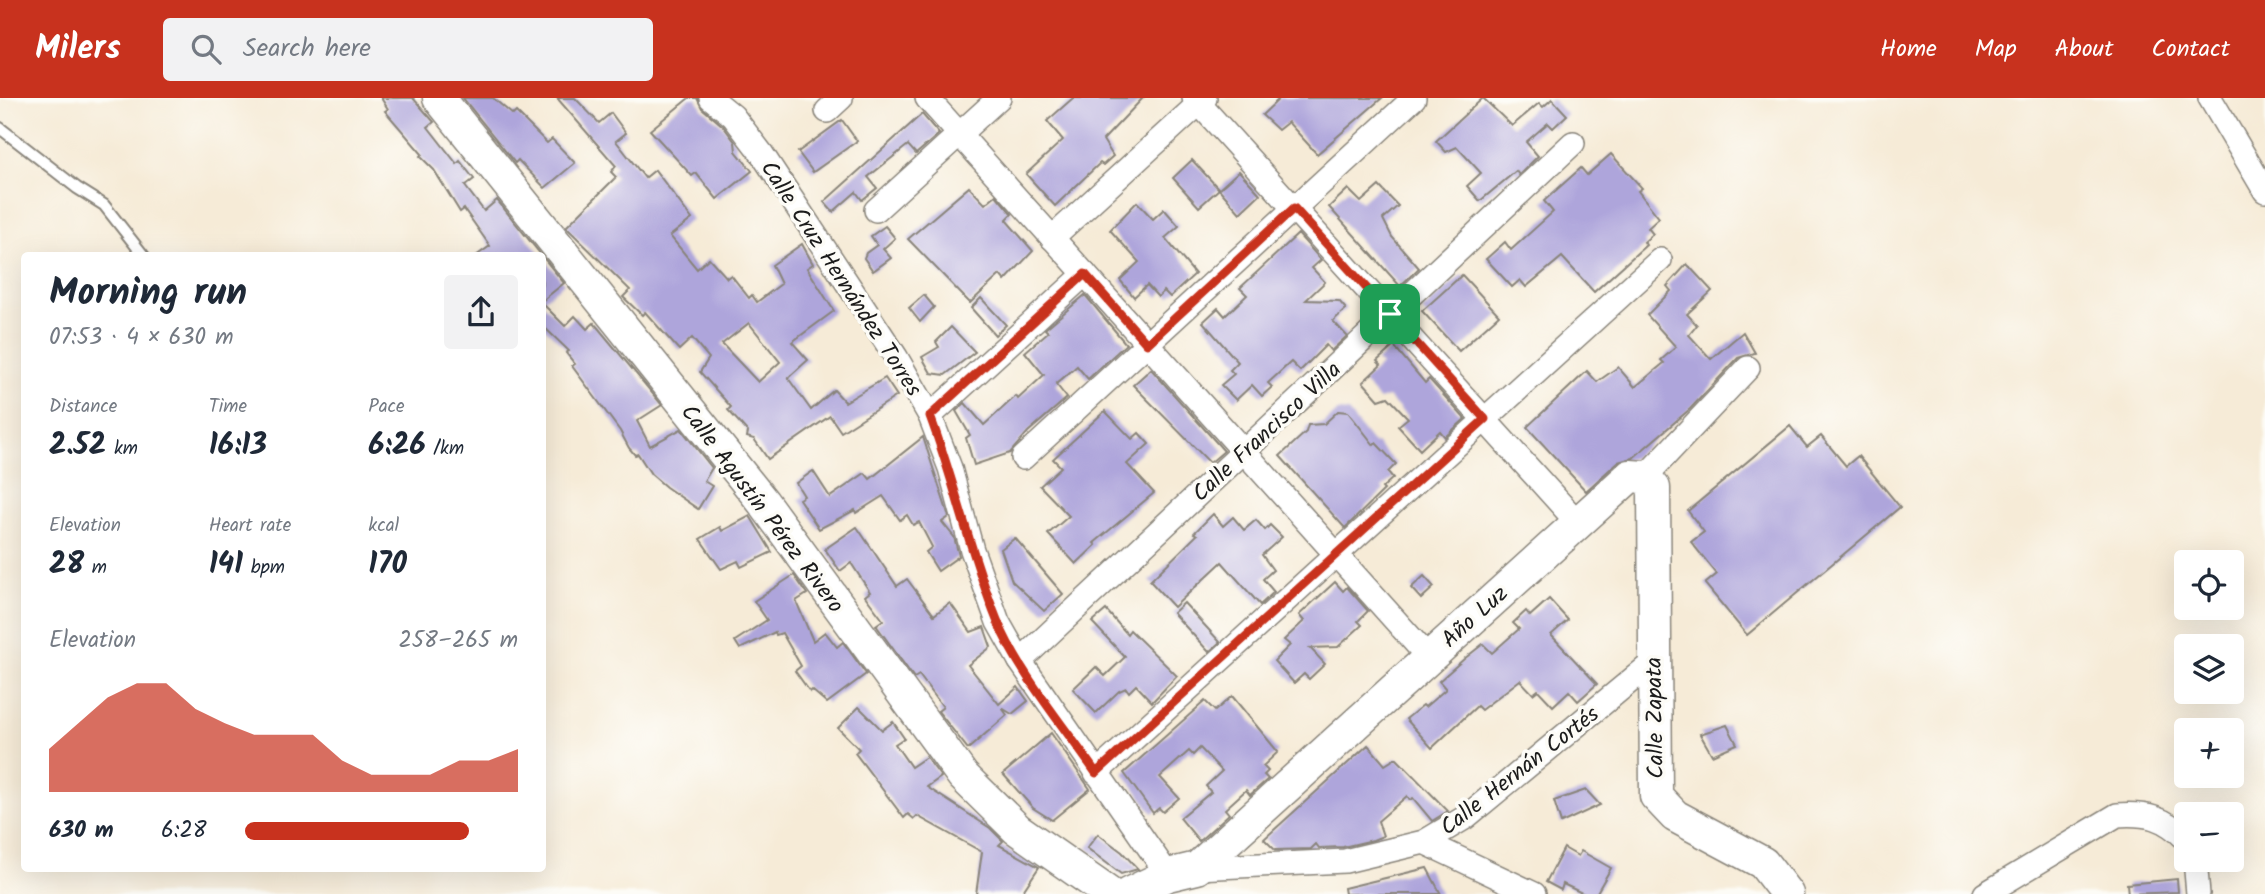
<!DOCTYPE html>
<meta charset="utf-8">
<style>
:root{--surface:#fff;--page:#f2f2f3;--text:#1f2937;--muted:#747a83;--accent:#c8321e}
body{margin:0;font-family:Kalam,sans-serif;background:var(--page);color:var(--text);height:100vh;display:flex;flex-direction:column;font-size:26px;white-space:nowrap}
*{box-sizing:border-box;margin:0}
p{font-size:23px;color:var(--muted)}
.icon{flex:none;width:38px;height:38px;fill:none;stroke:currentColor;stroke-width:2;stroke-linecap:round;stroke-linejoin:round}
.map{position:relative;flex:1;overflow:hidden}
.details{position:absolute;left:21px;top:154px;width:525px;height:620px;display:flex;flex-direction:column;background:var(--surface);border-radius:7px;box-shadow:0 7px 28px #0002}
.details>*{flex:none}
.fabs{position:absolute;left:2174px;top:452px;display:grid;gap:14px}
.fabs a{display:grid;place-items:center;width:70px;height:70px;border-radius:7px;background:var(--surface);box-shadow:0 7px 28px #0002;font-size:35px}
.pin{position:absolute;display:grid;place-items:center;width:60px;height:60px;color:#fff;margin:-30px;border-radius:14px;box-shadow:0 4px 10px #0006}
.round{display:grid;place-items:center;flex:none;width:74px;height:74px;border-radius:7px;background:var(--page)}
.overview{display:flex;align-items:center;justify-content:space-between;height:119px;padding:0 28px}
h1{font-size:38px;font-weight:600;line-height:52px}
.metrics{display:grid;grid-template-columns:repeat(3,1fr);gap:10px;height:119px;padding:7px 28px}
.metrics div{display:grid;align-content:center}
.metrics b{font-size:30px;font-weight:600}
.metrics small{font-size:19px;font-weight:400}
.metrics p{font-size:19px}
.chart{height:196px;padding:14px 28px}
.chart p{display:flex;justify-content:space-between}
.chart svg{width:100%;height:126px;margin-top:7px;fill:var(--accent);opacity:.7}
ul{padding:0 28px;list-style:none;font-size:23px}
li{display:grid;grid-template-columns:112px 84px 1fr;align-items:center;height:52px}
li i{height:18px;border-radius:9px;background:var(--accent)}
header{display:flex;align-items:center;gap:42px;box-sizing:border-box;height:98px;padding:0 35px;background:var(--accent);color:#fff}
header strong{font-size:33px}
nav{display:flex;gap:38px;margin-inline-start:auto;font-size:24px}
.search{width:490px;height:63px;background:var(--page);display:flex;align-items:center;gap:18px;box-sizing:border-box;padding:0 24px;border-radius:7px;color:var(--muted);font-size:26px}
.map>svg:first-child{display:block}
.building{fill:#aea5db;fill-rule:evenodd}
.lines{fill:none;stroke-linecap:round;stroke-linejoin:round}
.service-casing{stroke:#89847a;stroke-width:14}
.minor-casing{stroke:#89847a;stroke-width:26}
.secondary-casing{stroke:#89847a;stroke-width:35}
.service{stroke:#fff;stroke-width:10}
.minor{stroke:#fff;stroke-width:23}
.secondary{stroke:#fff;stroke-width:32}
.route-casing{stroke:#fff;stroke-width:14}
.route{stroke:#c8321e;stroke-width:9}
.labels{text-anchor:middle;stroke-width:7;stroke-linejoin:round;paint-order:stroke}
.street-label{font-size:23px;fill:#1c1c1c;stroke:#fdfcf7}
</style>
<header>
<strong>Milers</strong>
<div class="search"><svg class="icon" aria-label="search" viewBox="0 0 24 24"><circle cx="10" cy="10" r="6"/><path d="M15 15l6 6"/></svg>Search here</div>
<nav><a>Home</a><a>Map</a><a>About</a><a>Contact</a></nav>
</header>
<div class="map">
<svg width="2265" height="796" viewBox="0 0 2265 796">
<rect width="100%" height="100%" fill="#fdfcf7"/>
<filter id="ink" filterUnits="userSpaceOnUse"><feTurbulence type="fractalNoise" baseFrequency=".0143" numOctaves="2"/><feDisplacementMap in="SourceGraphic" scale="14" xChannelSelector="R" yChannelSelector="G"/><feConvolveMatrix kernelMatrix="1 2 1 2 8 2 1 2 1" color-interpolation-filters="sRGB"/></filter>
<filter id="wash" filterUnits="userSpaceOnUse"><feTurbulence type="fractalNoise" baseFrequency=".00686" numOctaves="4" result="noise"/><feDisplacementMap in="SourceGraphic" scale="28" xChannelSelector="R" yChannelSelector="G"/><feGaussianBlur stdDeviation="1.57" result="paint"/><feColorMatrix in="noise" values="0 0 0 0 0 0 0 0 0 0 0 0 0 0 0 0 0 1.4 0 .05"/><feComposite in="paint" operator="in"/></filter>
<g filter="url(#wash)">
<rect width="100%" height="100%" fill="#f6ebd7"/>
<g id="blocks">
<g class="building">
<polygon points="381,0 413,0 434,24 428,29 457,66 460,63 474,81 465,88 484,113 497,102 542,158 476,158 490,148 464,111 460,114 434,72 420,58 422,56 385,13 388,11"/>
<polygon points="463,0 493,0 513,17 516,14 547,45 552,41 575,65 545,90 518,62 515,65"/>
<path d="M 557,0 L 575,0 L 599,25 L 611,15 L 626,35 L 616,43 L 645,80 L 655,72 L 692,121 L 670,138 L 697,171 L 709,160 L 727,180 L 731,177 L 749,200 L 752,197 L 757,204 L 781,186 L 772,167 L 802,146 L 813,166 L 807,170 L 834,213 L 792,244 L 808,262 L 788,280 L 811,312 L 834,292 L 845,304 L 885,280 L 897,298 L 841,334 L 830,318 L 768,361 L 754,341 L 747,339 L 748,334 L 728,312 L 731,309 L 700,274 L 709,260 L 692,240 L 679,252 L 645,214 L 642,217 L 623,199 L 630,192 L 566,129 L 616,79 L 611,74 L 616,68 ZM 749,225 L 780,264 L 758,284 L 722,246 Z"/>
<polygon points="689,0 697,0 702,10 723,28 735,44 736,53 752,73 717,101 696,75 692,78 650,32"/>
<polygon points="1073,0 1143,0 1103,42 1113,58 1103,67 1100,65 1055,108 1026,76 1063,42 1047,23"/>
<polygon points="1280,0 1382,0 1317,56 1288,24 1278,32 1262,17"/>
<polygon points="1483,0 1512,28 1539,5 1543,9 1552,1 1567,17 1553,30 1548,25 1526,44 1538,58 1519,77 1516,73 1480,103 1467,88 1481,75 1457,49 1446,54 1436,43"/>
<polygon points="922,16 939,36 916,56 908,47 868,79 877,90 862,102 856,94 833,114 824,104"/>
<polygon points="842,22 857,43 813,74 798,54"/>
<polygon points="1611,56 1642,90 1638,93 1659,120 1648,130 1653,136 1644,144 1646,147 1594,194 1562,159 1526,189 1520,182 1512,189 1486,161 1505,144 1511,152 1553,114 1544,103 1581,70 1587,77"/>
<polygon points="1192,62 1219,91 1199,109 1173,80"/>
<polygon points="1239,73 1260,96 1240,115 1219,91"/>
<polygon points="1379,88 1398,108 1383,121 1392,139 1419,170 1400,188 1329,109 1348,91 1361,104"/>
<polygon points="969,89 985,106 996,97 1012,116 1006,122 1033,153 1005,183 1000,177 970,205 908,141"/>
<polygon points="1137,104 1153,121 1164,111 1179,128 1165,140 1195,176 1170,199 1164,193 1158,199 1147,187 1134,199 1120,182 1139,164 1110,132"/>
<polygon points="885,128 895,140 883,151 891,160 873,173 864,160 866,155 877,147 871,138"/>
<polygon points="1298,136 1321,162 1312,170 1325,184 1306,202 1339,203 1346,211 1333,223 1347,238 1331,253 1326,247 1300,273 1291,264 1268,285 1272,289 1262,298 1252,287 1236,302 1221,287 1234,276 1230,272 1238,264 1203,224 1218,210 1225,218 1247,197 1240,190"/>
<polygon points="542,158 564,185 542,203"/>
<polygon points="1687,166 1712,193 1687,216 1697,227 1689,237 1711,261 1743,234 1755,255 1738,260 1690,311 1633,360 1618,364 1586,393 1527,329 1587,273 1597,284 1618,269 1635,289 1664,265 1661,262 1676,249 1647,217 1671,193 1667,188"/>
<polygon points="1462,177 1499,217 1459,253 1422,213"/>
<polygon points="924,197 934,209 920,224 909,210"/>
<polygon points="1085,197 1126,246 1088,281 1077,268 1056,286 1067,300 1028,334 1010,355 974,367 966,340 970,337 956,313 965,305 984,327 1016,298 1018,301 1044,277 1025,254 1048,234 1045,231"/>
<polygon points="981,200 1006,227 995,237 971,210"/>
<polygon points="542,205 565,228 575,218 587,231 594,225 662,307 637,323 650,348 681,331 712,370 704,383 712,388 698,411 666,389 651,376 638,356 635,357 629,350 620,333 572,268 575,266 566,255 569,253 542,227"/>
<polygon points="951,229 975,254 945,277 931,275 922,259 939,249 936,244"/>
<polygon points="1394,248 1425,285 1429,281 1465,321 1445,339 1440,333 1420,352 1398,328 1408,320 1388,299 1379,302 1363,284 1381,267 1377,263"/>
<polygon points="1151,271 1224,353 1210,365 1133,287"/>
<polygon points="1105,313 1132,341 1139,335 1149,346 1127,366 1154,395 1094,445 1096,447 1076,466 1048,436 1069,418 1040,388 1061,369 1053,361"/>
<polygon points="1338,313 1348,314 1374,347 1376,345 1396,366 1388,374 1393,380 1382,390 1384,392 1345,430 1280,358 1306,334 1308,327 1324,326"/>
<polygon points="1790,328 1807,349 1821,338 1846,368 1858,358 1900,409 1747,537 1705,486 1717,476 1691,444 1704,434 1688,413"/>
<polygon points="923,339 949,419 942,424 954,439 959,458 938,473 926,454 932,449 919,424 913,427 907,417 900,422 883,398 856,415 855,412 819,431 799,401 804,398 796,385 813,373 830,399 865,375 870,381"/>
<polygon points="1213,416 1223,428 1233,419 1244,432 1256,422 1265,432 1270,427 1282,439 1262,457 1273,472 1263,481 1274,494 1260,507 1222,464 1174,509 1150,483 1197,437 1194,435"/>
<polygon points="750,418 772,454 741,469 738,463 721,471 700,441 720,429 722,433"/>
<polygon points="857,429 897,488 907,481 934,517 950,505 971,534 984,529 991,549 968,567 999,606 1018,589 1028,603 1012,616 1002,610 1007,617 968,651 938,613 943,609 919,577 914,580 876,527 883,522 865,498 870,494 851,465 840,473 825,451"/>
<polygon points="1015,440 1063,496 1044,513 1012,483 1001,451"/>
<polygon points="794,477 807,496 796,503 813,543 825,534 837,549 843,544 866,576 827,605 812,592 810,594 795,573 801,568 782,535 776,537 775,534 740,551 735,543 767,522 754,503"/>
<polygon points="1424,478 1434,489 1421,501 1411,490"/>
<polygon points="1335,484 1343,493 1347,489 1368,513 1358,523 1362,527 1338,549 1310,550 1325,566 1309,581 1304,576 1294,585 1274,563 1290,547 1284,542 1304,523 1299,517"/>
<polygon points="1549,501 1568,522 1551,537 1597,586 1578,603 1569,593 1553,608 1538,592 1533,596 1520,582 1481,612 1477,608 1432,650 1406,621 1423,607 1425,609 1446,591 1439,583 1464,561 1483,546 1492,555 1519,531 1513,525 1526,513 1530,518"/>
<polygon points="1184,505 1220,544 1209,554 1173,515"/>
<polygon points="1106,512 1127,536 1130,532 1177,578 1152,604 1136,587 1129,594 1126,590 1119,593 1096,615 1073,591 1096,569 1105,578 1125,559 1092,524"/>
<polygon points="1232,598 1278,654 1263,668 1268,673 1264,677 1268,681 1250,697 1246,692 1225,711 1229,716 1199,743 1180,720 1211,694 1206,688 1222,673 1200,650 1193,657 1189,653 1160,679 1179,700 1163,714 1159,710 1153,715 1124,675 1205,603 1215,613"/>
<polygon points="859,609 882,632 893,624 904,640 895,646 911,669 926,659 941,679 927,689 990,730 1003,743 999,747 1039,769 1021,796 976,796 982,754 917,718 914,721 908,716 904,720 855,655 859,651 838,630"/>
<polygon points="1727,627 1737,646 1712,657 1700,636"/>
<polygon points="1051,635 1090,691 1052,722 1033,710 1003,676"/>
<polygon points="1368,647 1385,667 1396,660 1448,713 1432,723 1413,700 1410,702 1407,698 1378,723 1383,738 1373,742 1343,749 1319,750 1316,746 1311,751 1275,752 1264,741"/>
<polygon points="1586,692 1600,707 1561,725 1554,703"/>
<polygon points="1098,736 1122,754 1138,771 1121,776 1087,750"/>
<polygon points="1564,750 1578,758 1581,753 1611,770 1596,796 1584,796 1563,786 1561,792 1546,784"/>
<polygon points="1427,770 1441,796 1345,796 1344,790"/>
<polygon points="2177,781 2178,794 2128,796 2127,786"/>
</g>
</g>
</g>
<g filter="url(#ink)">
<use href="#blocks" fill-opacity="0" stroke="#89847a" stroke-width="2"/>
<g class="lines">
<defs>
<polyline id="service" points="0,30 77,90 104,107 144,158"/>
<g id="minor">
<polyline points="711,0 733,18 762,56 896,259 930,318 950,370 972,452 998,524 1020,563 1168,777"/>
<polyline points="927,0 1429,560"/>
<polyline points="1194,0 1578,425"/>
<polyline points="2210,0 2265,93"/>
<polyline points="827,13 841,0"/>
<polyline points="876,112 999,0"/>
<polyline points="1052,140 1205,0"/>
<polyline points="930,318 1085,176"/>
<polyline points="1023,360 1414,0"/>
<polyline points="1645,379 1748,270"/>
<polyline points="1020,563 1573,45"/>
<polyline points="1096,675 1660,162"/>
<polyline points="1424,744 1534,796"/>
<polyline points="2195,761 2198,796"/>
<polyline points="1197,770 1345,763 1424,744 1466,719 1652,565"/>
<path d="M 1985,796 L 2117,717 C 2147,715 2164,719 2186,741"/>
</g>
<g id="secondary">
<polyline points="439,0 763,404 963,678 1017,731 1110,796"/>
<polyline points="1128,796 1168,777 1197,770 1630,378 1645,379 1654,390 1656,698 1675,718 1763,765 1787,796"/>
</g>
</defs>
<use href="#service" class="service-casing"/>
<use href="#minor" class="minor-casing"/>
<use href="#secondary" class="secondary-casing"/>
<use href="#service" class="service"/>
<use href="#minor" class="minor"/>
<use href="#secondary" class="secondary"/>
</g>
</g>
<g class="lines" filter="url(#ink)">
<defs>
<path id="route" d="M 1294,110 L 1485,321 L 1096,675 C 1064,628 1018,574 997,522 C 970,455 955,385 930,318 L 1085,176 L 1147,246 Z"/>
</defs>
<use href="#route" class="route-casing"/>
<use href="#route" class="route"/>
</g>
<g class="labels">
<g class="street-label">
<text transform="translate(842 180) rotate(57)" y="8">Calle Cruz Hernández Torres</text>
<text transform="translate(1266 333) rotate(-43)" y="8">Calle Francisco Villa</text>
<text transform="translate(763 410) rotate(53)" y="8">Calle Agustín Pérez Rivero</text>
<text transform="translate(1474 518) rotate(-42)" y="8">Año Luz</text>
<text transform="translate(1654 620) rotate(-91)" y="8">Calle Zapata</text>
<text transform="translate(1519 672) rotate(-38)" y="8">Calle Hernán Cortés</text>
</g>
</g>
</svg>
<div class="fabs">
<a><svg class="icon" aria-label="locate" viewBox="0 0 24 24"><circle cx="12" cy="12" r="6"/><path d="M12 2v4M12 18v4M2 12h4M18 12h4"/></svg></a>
<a><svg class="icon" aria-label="layers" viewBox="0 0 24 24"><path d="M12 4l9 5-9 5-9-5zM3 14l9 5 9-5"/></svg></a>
<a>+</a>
<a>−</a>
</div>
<div class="pin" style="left:1390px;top:216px;background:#1e9e55"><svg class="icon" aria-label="arrive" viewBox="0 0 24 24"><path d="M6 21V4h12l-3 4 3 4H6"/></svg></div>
<section class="details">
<div class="overview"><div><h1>Morning run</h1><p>07:53 · 4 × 630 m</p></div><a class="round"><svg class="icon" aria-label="share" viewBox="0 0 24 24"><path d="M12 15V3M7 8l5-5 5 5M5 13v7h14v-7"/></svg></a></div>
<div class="metrics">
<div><p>Distance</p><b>2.52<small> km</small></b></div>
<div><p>Time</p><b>16:13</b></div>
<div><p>Pace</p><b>6:26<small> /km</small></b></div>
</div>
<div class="metrics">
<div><p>Elevation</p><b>28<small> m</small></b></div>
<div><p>Heart rate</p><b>141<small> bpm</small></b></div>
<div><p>kcal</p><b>170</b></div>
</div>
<div class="chart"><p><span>Elevation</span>258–265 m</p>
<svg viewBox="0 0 160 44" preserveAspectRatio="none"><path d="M0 44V29L10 20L20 11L30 6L40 6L50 15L60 20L70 24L80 24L90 24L100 33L110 38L120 38L130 38L140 33L150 33L160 29V44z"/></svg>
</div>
<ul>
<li><b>630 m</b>6:28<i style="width:82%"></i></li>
</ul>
</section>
</div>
